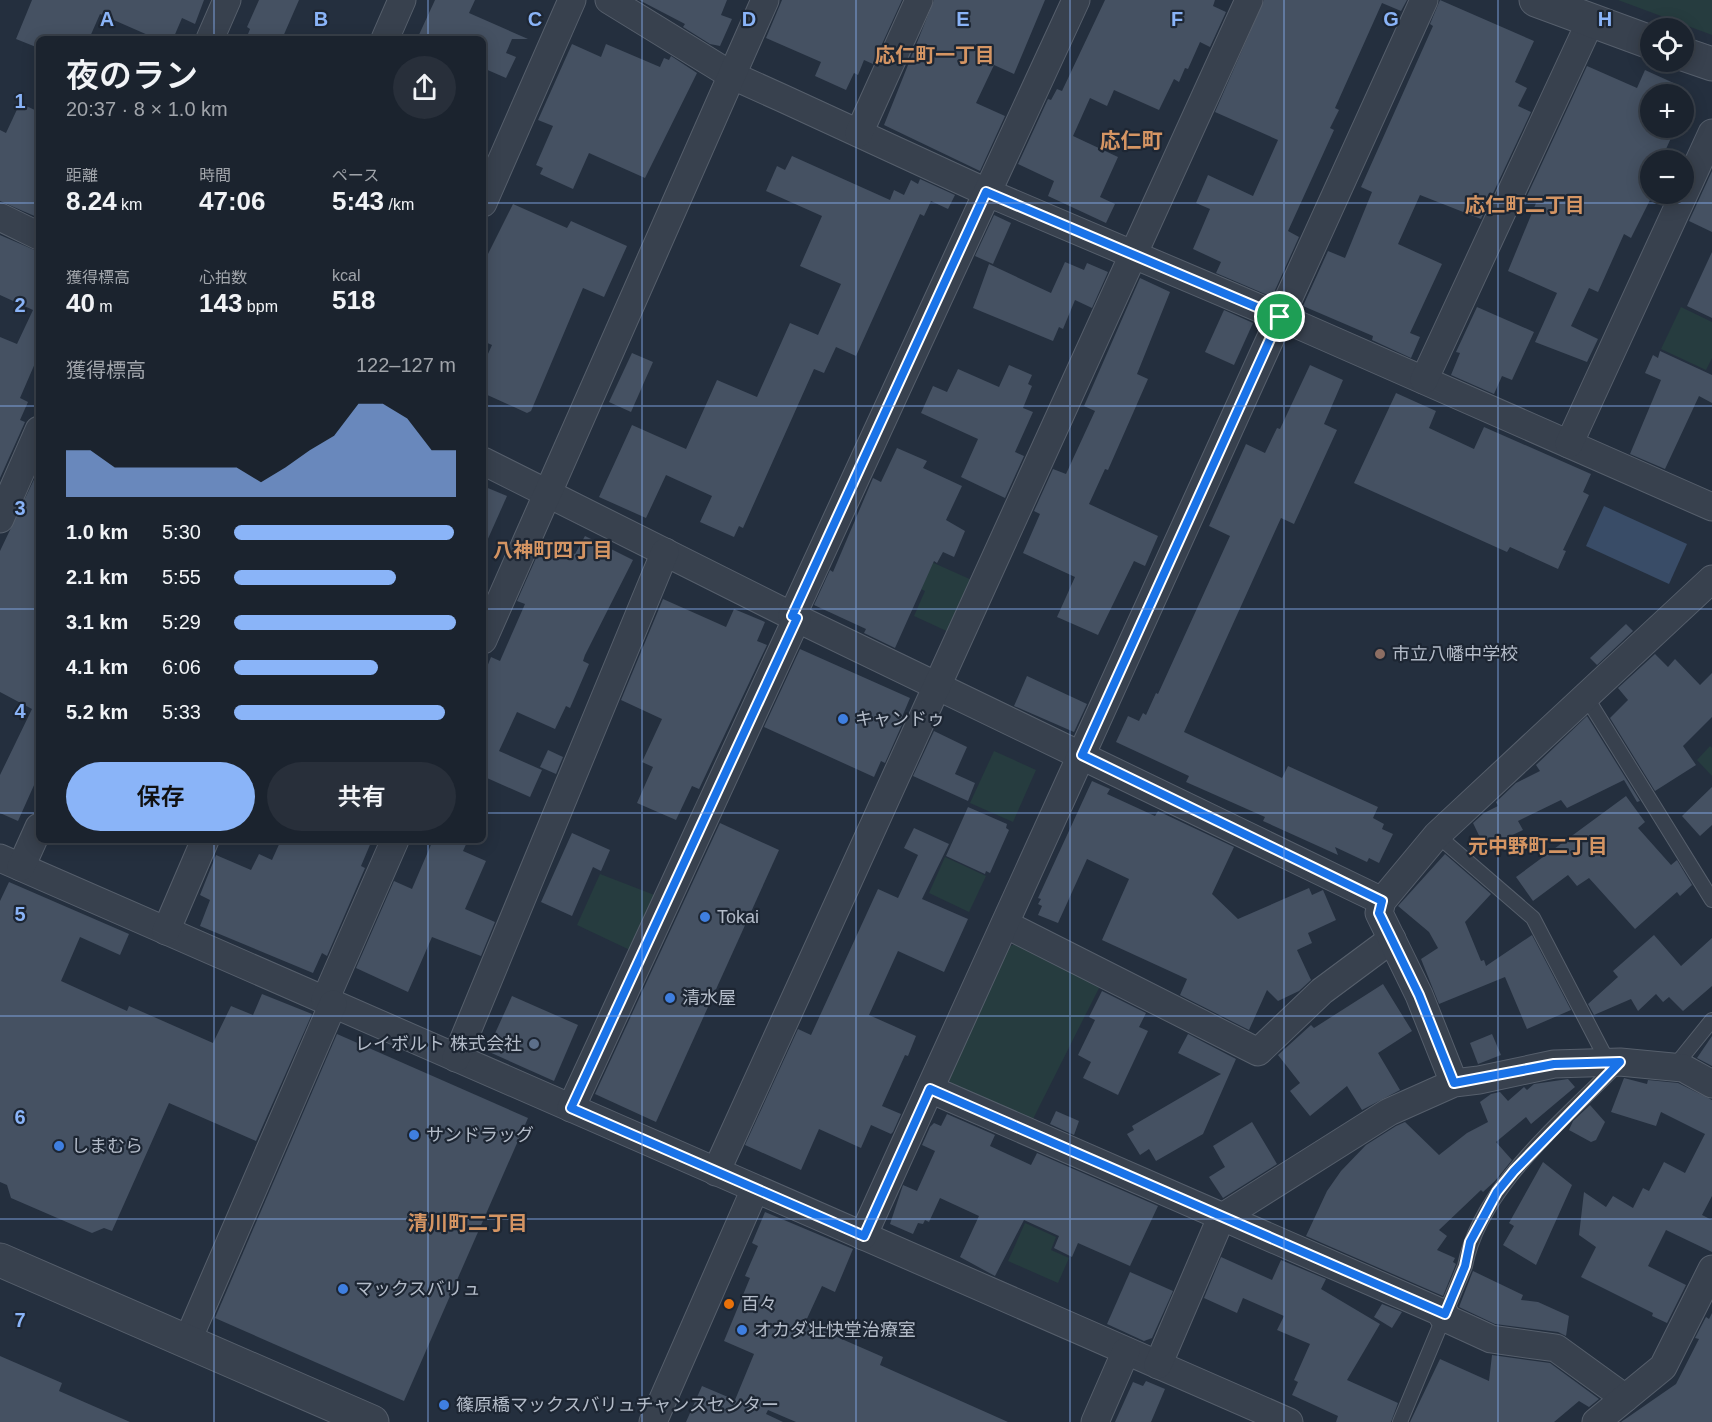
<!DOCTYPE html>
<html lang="ja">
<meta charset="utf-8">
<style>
:root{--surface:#1b232e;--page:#282f3a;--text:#f1f3f6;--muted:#a0a4aa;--line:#39404a;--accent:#8ab4f8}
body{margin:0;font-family:Helvetica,"Noto Sans JP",sans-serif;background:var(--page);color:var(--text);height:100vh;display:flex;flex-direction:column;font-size:22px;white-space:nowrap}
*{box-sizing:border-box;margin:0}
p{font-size:20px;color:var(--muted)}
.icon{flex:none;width:33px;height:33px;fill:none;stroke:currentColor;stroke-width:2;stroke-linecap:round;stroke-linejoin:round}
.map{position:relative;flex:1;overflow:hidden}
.sheet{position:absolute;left:36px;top:36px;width:450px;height:807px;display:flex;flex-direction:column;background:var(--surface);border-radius:9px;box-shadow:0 3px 15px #0003,0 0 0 2px var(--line)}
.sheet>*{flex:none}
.fabs{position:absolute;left:1640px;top:18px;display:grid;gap:12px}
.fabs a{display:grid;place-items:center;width:54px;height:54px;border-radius:50%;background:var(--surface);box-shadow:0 3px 15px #0003,0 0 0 2px var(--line);font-size:30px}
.pin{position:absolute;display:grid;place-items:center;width:51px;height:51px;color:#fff;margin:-26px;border:3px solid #fff;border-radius:50%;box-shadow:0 2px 6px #0007}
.round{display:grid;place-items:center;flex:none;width:63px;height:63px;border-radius:32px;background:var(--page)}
.headline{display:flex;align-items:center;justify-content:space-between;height:102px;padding:0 30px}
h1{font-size:33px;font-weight:600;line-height:45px}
.figures{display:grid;grid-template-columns:repeat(3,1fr);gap:9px;height:102px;padding:6px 30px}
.figures div{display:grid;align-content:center}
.figures b{font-size:26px;font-weight:600}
.figures small{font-size:16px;font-weight:400}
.figures p{font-size:16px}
.chart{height:168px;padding:12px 30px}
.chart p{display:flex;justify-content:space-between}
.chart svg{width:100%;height:108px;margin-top:6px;fill:var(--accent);opacity:.7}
.button{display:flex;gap:12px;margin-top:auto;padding:12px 30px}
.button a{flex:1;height:69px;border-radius:36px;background:var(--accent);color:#111;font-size:24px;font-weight:600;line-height:69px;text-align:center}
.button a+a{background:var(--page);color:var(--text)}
ul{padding:0 30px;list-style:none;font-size:20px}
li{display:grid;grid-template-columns:96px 72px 1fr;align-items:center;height:45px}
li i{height:15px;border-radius:8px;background:var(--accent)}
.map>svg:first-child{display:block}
.green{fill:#263c3f}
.water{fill:#394c67}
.building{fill:#455162}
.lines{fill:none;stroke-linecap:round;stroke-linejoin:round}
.service-casing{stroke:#565f6c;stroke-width:16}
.minor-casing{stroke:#565f6c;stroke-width:29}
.tertiary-casing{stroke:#565f6c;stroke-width:35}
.service{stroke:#38414e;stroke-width:14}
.minor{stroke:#38414e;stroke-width:27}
.tertiary{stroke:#38414e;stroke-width:33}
.route-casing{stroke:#fff;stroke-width:12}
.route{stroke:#1a73e8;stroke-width:8}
.grid{fill:none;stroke:#8ab4f8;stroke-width:1.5;stroke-opacity:0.55}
.education-dot{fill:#8d6e63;stroke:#1d2633;stroke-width:2}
.shop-dot{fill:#3f7fe0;stroke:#1d2633;stroke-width:2}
.service-dot{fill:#5c6f8a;stroke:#1d2633;stroke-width:2}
.food-dot{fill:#e8710a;stroke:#1d2633;stroke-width:2}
.labels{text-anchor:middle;stroke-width:4.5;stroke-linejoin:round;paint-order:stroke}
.poi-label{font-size:18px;fill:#b4bcc9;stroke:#1d2633;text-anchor:start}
.neighbourhood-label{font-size:20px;font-weight:bold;fill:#d59563;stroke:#1d2633}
.quarter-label{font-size:21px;font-weight:bold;fill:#d59563;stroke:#1d2633}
.grid-label{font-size:20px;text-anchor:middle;font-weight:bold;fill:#8ab4f8;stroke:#1d2633;stroke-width:4.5;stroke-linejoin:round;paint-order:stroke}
</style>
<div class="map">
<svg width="1712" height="1422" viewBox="0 0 1712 1422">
<rect width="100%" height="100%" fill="#242f3e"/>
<g class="green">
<polygon points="1618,0 1712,0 1712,35"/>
<polygon points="1681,307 1712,322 1712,358 1706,370 1661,349"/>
<polygon points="898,547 974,581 951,633 914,616 925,591 886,573"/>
<polygon points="1710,746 1712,748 1712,776 1697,760"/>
<polygon points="994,751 1036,770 1013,822 970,803"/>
<polygon points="945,857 986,876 969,912 929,893"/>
<polygon points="600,874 657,896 632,951 577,925"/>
<polygon points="1018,942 1100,986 1031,1123 953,1089 949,1079 1009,947"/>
<polygon points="1025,1223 1056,1237 1051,1250 1069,1258 1058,1283 1008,1261"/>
</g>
<polygon class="water" points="1604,506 1687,544 1669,584 1586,546"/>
<g class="building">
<polygon points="32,0 204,0 195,24 182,18 173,39 157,39 100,14 89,39 39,39 36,47 16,39"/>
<polygon points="259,0 299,0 282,39 246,39 250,29 247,27"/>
<polygon points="435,0 475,0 469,13 528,39 512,39 506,53 516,57 506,78 483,68 483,39 417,39"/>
<polygon points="639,0 727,0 721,15 732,19 720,46 710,44 683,27 685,24"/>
<polygon points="782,0 902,0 873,64 864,60 858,75 854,73 846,90 815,76 821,62 766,38"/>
<polygon points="934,0 1045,0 1014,74 994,65 976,103 1005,116 980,171 884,125"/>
<polygon points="1105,0 1215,0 1213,6 1226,12 1210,47 1200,42 1188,69 1185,68 1179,82 1174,79 1159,110 1114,90 1107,106 1090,98 1073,136 1118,157 1100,197 1115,204 1106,223 1048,196 1054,181 1018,164 1048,99 1051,100 1057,89 1062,91"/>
<polygon points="1264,0 1407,0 1401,11 1382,3 1335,108 1339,110 1330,128 1334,130 1288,231 1299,237 1272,297 1216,273 1221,262 1193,249 1210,209 1196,203 1208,175 1253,196 1278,140 1215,112"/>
<polygon points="1440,0 1534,41 1515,82 1527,88 1518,106 1531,112 1481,219 1420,195 1398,244 1442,264 1410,333 1420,337 1411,358 1372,340 1373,336 1303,306 1328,251 1345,258 1372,192 1361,187 1433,26 1430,24"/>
<polygon points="572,44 601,57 606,44 660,67 664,58 669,60 671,56 697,73 645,178 589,153 573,189 540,174 543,168 536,165 553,126 538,120"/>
<polygon points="1587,66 1637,88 1645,70 1678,85 1674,94 1650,94 1650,128 1670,128 1666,136 1671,138 1661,160 1650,160 1650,194 1653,194 1631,238 1624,234 1598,292 1589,288 1571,326 1598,339 1587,362 1535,342 1557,293 1508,271 1536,203 1526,198"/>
<polygon points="20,103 39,112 39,218 0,201 0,130 6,133"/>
<polygon points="792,156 890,200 894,190 904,195 911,180 918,184 920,179 955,195 948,209 931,201 924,216 920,214 856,356 836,347 824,373 814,369 743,528 739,526 734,537 700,522 712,496 666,475 646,518 599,497 632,425 686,449 717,380 757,397 790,323 818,335 841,284 800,266 822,216 766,191 777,166 785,170"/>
<polygon points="1712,171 1712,232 1689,221"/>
<polygon points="513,204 567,228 571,221 627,246 604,297 583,288 531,411 527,413 483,393 483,365 492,345 483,341 483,264"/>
<polygon points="994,215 1011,223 993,264 975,256"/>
<polygon points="0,235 39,252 39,354 20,398 28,402 20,420 25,422 0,478 0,337 17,344 33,310 0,295"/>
<polygon points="1712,252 1712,318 1687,306"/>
<polygon points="1065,262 1084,270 1087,263 1108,272 1092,308 1075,300 1063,329 1059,327 1053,341 973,308 989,264 1051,293"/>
<polygon points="1140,278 1170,292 1137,374 1148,379 1108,470 1105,469 1089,504 1158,536 1145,566 1134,561 1098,635 1057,617 1075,577 1023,553 1040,514 1034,511 1053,469 1066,474 1095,411 1084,406"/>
<polygon points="1477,307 1534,332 1512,380 1502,376 1494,394 1451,375 1460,353 1456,352"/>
<polygon points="1224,310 1253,323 1234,365 1205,352"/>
<polygon points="1660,351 1712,375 1712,403 1699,396 1665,469 1630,454 1661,380 1645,373 1653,355 1658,358"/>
<polygon points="632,353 653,362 631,412 609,402"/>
<polygon points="1009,365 1032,375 1028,384 1032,386 1023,408 1033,412 1015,452 1024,456 1005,498 961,477 978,439 921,413 933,386 947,392 958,369 999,387"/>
<polygon points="1310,365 1343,380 1324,424 1337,430 1294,524 1281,518 1184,732 1282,778 1288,766 1378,807 1373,818 1384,824 1382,829 1393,834 1379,863 1369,858 1367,862 1335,847 1338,855 1263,821 1265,817 1186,782 1189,776 1116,742 1128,716 1139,721 1143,713 1146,715 1156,693 1158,694 1230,536 1209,526 1246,444 1265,453 1277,428 1280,429"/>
<polygon points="1396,393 1436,411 1429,428 1474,449 1484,427 1591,474 1583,492 1589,495 1563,550 1566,551 1558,569 1510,547 1507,552 1354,483"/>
<polygon points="897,448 927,461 923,468 962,486 946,520 965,531 954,557 943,552 937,563 934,561 895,648 864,633 866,629 814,605 830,570 833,572 873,478 881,482"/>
<polygon points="39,469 39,774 18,821 0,813 0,775 32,709 0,692 0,551"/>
<polygon points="483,486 507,496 483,550"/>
<polygon points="585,536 633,560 585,655 583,661 589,664 570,708 566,706 555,729 517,712 499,751 542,770 530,797 487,778 483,787 483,677 491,657 500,661 507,645 525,604 517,601 544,540 575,554"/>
<polygon points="663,599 726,627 734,609 765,622 757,641 767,645 699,789 692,786 676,820 637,803 653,767 642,762 662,719 621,700"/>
<polygon points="1626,624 1633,631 1597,665 1590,658"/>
<polygon points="800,649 910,698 902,717 905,718 885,763 881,761 874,777 764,727"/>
<polygon points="1655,654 1668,667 1675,659 1700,685 1712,673 1712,717 1683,746 1696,765 1655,791 1610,718 1628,700 1618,688"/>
<polygon points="1027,676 1087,704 1074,732 1014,706"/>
<polygon points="1587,716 1640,801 1637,802 1624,780 1567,808 1561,800 1518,821 1523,830 1485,848 1473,823 1484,813 1498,806 1496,802 1516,783 1540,771 1536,765"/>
<polygon points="934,731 967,747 955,774 975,783 968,801 913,776"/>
<polygon points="548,750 563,757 556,774 540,767"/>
<polygon points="1092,781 1110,789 1107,794 1155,816 1158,811 1234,847 1212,894 1238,919 1309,888 1312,895 1323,890 1336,920 1308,933 1312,943 1297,950 1311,980 1299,991 1278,1001 1267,990 1249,1030 1180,995 1187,979 1102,940 1129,879 1087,859 1058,923 1038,915 1042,906 1038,904 1041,899 1038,898"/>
<polygon points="1712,787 1712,825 1700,836 1682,816"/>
<polygon points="1626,796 1645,822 1638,828 1671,865 1677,860 1692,885 1680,896 1677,892 1635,929 1589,878 1577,886 1568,875 1533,901 1516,877"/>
<polygon points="968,807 1007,824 1006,828 1009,830 990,873 986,871 985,874 946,856"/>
<polygon points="720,823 779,850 656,1122 595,1094"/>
<polygon points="914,828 949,844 922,899 968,919 944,972 898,951 869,1015 916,1036 908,1056 905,1055 882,1106 901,1114 893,1132 891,1134 871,1125 861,1148 819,1129 801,1170 745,1145 798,1029 811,1035 878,889 898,898 918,855 904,848"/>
<polygon points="572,833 610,850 601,871 593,867 572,916 541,902"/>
<polygon points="281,840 372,840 361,866 365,868 327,956 322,953 313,973 200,926 210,900 200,895 216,855 251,870 259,854 272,860"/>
<polygon points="433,840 468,840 463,851 486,861 465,909 495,922 481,956 432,937 408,992 356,968 394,881 412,889"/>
<polygon points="1445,854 1491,894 1465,922 1481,961 1484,960 1486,966 1532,935 1571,1010 1527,1029 1505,977 1439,1004 1421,959 1438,948 1429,932 1398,906"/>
<polygon points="9,882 129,934 120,955 80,937 61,981 127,1011 129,1006 213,1043 231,1006 253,1015 262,994 312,1014 256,1141 169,1103 112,1231 104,1228 92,1233 11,1198 7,1185 0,1182 0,901"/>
<polygon points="1654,935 1681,966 1712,938 1712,986 1683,1011 1669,997 1663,1002 1656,994 1638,1011 1631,999 1594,1015 1588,1004 1618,977 1613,971"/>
<polygon points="1383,984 1412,1031 1378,1053 1400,1090 1362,1110 1347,1086 1310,1116 1290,1091 1300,1083 1278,1055 1311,1025 1314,1028"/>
<polygon points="1102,991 1146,1013 1139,1027 1148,1031 1118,1095 1083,1078 1091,1062 1078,1055 1095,1020 1089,1017"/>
<polygon points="512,996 578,1025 554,1081 487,1051"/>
<polygon points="337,1034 528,1118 404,1401 215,1318"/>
<polygon points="1188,1034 1236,1059 1203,1134 1156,1161 1149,1149 1140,1155 1127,1134 1134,1130 1132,1126 1221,1074 1178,1053"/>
<polygon points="1492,1034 1501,1055 1478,1064 1470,1043"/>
<polygon points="1712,1036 1712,1066 1697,1058"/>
<polygon points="1624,1078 1647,1084 1648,1080 1678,1083 1712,1100 1712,1196 1702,1215 1712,1220 1712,1252 1666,1230 1648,1266 1686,1285 1667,1323 1652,1316 1653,1313 1581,1277 1596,1247 1579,1235 1584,1192 1606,1207 1613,1196 1633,1208 1643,1188 1649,1191 1664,1162 1685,1173 1705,1134 1661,1112 1656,1126 1611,1112"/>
<polygon points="1568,1079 1575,1087 1531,1124 1526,1117 1496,1142 1512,1160 1495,1181 1483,1192 1481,1190 1439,1230 1447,1236 1437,1250 1455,1258 1453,1262 1456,1264 1443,1296 1306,1236 1327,1191 1341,1171 1366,1145 1396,1126 1405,1122 1439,1155 1467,1133 1488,1122 1480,1102 1491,1094 1500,1092 1508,1101 1524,1087 1527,1090 1534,1084"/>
<polygon points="1590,1105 1605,1122 1596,1140 1591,1142 1569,1130 1573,1121"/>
<polygon points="1056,1111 1079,1121 1074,1135 1050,1124"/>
<polygon points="947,1114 995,1135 990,1146 1031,1165 1037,1153 1158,1206 1130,1266 1078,1243 1072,1257 1054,1248 1059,1236 1024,1220 995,1276 960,1257 979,1216 940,1198 929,1222 925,1220 923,1224 918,1223 913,1234 890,1224 903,1185 917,1191 935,1151 922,1145 930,1127 934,1123 941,1126"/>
<polygon points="1252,1122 1277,1164 1223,1198 1209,1177 1225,1167 1213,1146"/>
<polygon points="1543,1162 1572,1185 1536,1265 1503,1245 1514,1226 1509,1223"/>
<polygon points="765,1212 853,1249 835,1292 822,1286 805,1323 883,1357 880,1365 1008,1422 796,1422 768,1410 766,1414 783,1422 686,1422 702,1386 735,1400 754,1354 724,1341 750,1278 745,1276 758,1246 752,1243"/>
<polygon points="1221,1257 1272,1280 1281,1260 1326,1279 1321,1289 1380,1324 1347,1380 1398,1403 1391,1422 1336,1422 1338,1416 1292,1395 1298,1382 1294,1380 1310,1344 1277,1330 1284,1316 1243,1298 1237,1313 1204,1298"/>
<polygon points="1473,1271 1523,1295 1521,1300 1538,1302 1569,1316 1566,1336 1558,1332 1495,1324 1459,1307"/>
<polygon points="1130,1272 1173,1291 1152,1338 1144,1341 1107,1324"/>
<polygon points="1382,1304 1402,1312 1392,1328 1374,1317"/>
<polygon points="1712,1313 1712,1422 1621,1422 1676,1384 1699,1339 1695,1338 1706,1317 1709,1319"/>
<polygon points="1492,1355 1550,1363 1599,1399 1589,1407 1579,1401 1554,1422 1410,1422 1440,1359 1489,1381"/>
<polygon points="0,1356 62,1383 59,1391 130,1422 0,1422"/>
<polygon points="1146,1381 1165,1389 1151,1422 1115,1422 1133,1382 1143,1386"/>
</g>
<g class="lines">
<defs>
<g id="service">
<polyline points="1585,695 1712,900"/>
<polyline points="1437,835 1533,918 1608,1062"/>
<polyline points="1674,1067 1712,1020"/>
<path d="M 1400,1422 L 1465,1266 C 1480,1187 1564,1120 1618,1064"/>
</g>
<g id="minor">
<polyline points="609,0 731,75 782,98 986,192 1280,317 1712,507"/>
<polyline points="210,39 227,0"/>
<polyline points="385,39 402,0"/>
<polyline points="859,133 919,0"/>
<polyline points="483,203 572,0"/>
<polyline points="0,217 39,236"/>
<polyline points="1424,380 1591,20"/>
<polyline points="1569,444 1712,133"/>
<polyline points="483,461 792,616 1382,901"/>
<polyline points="0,519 39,430"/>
<polyline points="792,616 1076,0"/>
<polyline points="483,640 765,0"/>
<polyline points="0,858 1289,1422"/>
<polyline points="21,867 39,827"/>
<polyline points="1005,924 1258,1052 1322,991 1392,939"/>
<polyline points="166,931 205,840"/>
<polyline points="325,1000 395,840"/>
<polyline points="456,1058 665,552"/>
<polyline points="1454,1083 1419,995 1379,913 1382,901 1437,835 1712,579"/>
<polyline points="930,1089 1445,1314"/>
<polyline points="571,1108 797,618"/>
<polyline points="716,1172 1249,0"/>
<polyline points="863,1236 1424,0"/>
<polyline points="1443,1317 1491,1339 1556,1348 1625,1398"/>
<polyline points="187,1342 333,1004"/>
<polyline points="1158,1365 1221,1218 1389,1112 1454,1083 1479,1080 1554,1064 1620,1062 1683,1068 1712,1084"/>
<polyline points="653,1422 755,1189"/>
<polyline points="1095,1422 1126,1351"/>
<polyline points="1596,1422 1663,1367 1712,1269"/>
</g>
<g id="tertiary">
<polyline points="1536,0 1650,42"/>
<polyline points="1683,54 1712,64"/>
<polyline points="0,1260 372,1422"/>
</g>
</defs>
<use href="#service" class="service-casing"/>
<use href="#minor" class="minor-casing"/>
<use href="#tertiary" class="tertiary-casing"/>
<use href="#service" class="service"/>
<use href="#minor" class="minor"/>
<use href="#tertiary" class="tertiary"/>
</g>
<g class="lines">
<defs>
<polygon id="route" points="986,192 1280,317 1082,755 1382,901 1379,913 1419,995 1454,1083 1554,1064 1620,1062 1514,1171 1497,1192 1470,1242 1465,1266 1445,1314 930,1089 864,1236 571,1108 797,618 792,616"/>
</defs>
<use href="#route" class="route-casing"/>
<use href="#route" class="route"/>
</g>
<path class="grid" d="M 214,0 L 214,39M 428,0 L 428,39M 642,0 L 642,1422M 856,0 L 856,1422M 1070,0 L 1070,1422M 1284,0 L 1284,1422M 1498,0 L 1498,1422M 0,203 L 39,203M 483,203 L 1712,203M 0,406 L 39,406M 483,406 L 1712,406M 0,609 L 39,609M 483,609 L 1712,609M 0,813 L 39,813M 483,813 L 1712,813M 214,840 L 214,1422M 428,840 L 428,1422M 0,1016 L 1712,1016M 0,1219 L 1712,1219"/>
<circle class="education-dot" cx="1380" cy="654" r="6"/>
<g class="shop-dot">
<circle cx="843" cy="719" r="6"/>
<circle cx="705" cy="917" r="6"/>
<circle cx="670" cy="998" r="6"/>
<circle cx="414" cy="1135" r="6"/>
<circle cx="59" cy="1146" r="6"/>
<circle cx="343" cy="1289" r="6"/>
<circle cx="742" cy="1330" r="6"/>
<circle cx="444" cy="1405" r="6"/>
</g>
<circle class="service-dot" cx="534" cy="1044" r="6"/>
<circle class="food-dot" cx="729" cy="1304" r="6"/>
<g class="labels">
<g class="poi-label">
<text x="1392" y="660">市立八幡中学校</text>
<text x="855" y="725">キャンドゥ</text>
<text x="717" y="923">Tokai</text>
<text x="682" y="1004">清水屋</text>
<text x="522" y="1050" text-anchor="end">レイボルト 株式会社</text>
<text x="426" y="1141">サンドラッグ</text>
<text x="71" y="1152">しまむら</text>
<text x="355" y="1295">マックスバリュ</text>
<text x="741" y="1310">百々</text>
<text x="754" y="1336">オカダ壮快堂治療室</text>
<text x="456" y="1411">篠原橋マックスバリュチャンスセンター</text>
</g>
<g class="neighbourhood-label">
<text x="935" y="62">応仁町一丁目</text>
<text x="1525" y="212">応仁町二丁目</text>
<text x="553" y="557">八神町四丁目</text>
<text x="1538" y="853">元中野町二丁目</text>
<text x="468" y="1230">清川町二丁目</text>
</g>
<g class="quarter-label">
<text x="1131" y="148">応仁町</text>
</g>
</g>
<g class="grid-label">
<text x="107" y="26">A</text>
<text x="321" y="26">B</text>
<text x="535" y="26">C</text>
<text x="749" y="26">D</text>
<text x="963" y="26">E</text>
<text x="1177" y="26">F</text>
<text x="1391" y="26">G</text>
<text x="1605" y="26">H</text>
<text x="20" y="108">1</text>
<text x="20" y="312">2</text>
<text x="20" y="515">3</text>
<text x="20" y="718">4</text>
<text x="20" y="921">5</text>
<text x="20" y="1124">6</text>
<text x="20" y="1327">7</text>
</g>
</svg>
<div class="fabs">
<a><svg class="icon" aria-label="locate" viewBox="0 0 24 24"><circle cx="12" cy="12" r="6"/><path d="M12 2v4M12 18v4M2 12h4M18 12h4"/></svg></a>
<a>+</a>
<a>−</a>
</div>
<div class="pin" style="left:1280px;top:317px;background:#1e9e55"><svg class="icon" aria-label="arrive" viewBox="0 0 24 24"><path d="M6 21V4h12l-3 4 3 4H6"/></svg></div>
<section class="sheet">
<div class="headline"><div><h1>夜のラン</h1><p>20:37 · 8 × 1.0 km</p></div><a class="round"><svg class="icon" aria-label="share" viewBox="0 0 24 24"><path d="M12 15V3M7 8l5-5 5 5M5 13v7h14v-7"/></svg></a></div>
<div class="figures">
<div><p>距離</p><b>8.24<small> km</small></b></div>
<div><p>時間</p><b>47:06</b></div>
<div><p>ペース</p><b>5:43<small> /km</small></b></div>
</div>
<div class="figures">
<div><p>獲得標高</p><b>40<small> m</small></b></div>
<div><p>心拍数</p><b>143<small> bpm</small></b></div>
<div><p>kcal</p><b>518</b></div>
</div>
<div class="chart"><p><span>獲得標高</span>122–127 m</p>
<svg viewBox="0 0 160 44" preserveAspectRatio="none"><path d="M0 44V25L10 25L20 32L30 32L40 32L50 32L60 32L70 32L80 38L90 32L100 25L110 19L120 6L130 6L140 12L150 25L160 25V44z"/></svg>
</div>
<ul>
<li><b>1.0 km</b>5:30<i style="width:99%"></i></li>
<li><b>2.1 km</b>5:55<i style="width:73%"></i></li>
<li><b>3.1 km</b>5:29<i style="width:100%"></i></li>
<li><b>4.1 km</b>6:06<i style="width:65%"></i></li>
<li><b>5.2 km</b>5:33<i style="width:95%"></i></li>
</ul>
<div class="button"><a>保存</a><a>共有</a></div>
</section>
</div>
